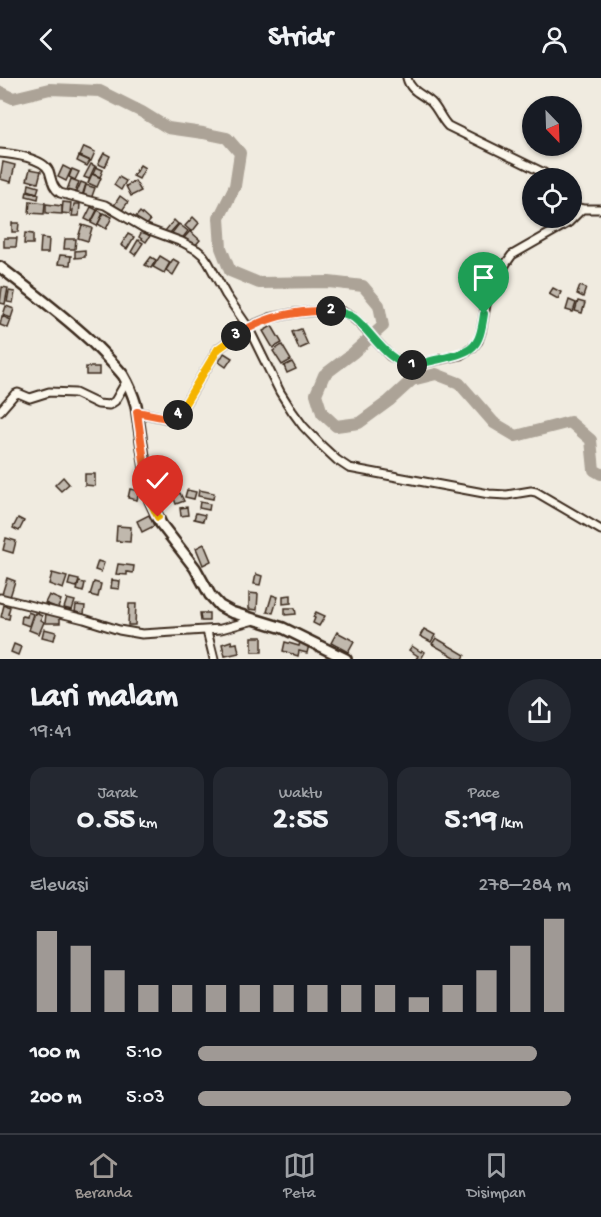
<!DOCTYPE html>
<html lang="id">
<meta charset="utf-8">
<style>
:root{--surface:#171b24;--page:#242831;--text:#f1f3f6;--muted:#9ea1a6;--line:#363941;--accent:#9f9995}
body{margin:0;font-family:"Gochi Hand",sans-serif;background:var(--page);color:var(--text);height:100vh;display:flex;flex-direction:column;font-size:22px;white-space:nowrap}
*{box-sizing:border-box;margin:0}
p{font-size:20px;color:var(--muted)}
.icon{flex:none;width:33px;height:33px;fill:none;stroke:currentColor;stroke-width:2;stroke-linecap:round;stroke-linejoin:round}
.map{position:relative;height:581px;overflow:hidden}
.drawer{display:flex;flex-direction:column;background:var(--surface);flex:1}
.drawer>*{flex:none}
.needle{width:39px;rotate:157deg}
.controls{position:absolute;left:522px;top:18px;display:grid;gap:12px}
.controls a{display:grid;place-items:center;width:60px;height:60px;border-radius:50%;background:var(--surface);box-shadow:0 2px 4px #0004;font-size:30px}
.pin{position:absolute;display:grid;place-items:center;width:51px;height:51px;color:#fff;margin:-62px -26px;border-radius:50% 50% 50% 0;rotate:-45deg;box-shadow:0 0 6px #0007}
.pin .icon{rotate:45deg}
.km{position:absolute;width:30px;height:30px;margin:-15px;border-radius:50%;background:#222;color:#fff;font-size:16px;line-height:30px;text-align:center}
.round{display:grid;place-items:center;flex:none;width:63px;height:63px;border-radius:32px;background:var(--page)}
.head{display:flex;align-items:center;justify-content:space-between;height:102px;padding:0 30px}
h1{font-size:33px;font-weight:700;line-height:45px}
.stats{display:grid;grid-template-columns:repeat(3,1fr);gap:9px;height:102px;padding:6px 30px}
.stats div{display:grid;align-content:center;border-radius:15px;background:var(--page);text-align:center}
.stats b{font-size:30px;font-weight:700}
.stats small{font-size:16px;font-weight:400}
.stats p{font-size:16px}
.chart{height:168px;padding:12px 30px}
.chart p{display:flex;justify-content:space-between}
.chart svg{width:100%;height:108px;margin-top:6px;stroke:var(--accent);stroke-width:6}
ul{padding:0 30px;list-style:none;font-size:20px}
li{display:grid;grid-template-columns:96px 72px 1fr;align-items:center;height:45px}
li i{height:15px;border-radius:8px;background:var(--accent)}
header{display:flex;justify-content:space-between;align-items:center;height:78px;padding:0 30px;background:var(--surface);font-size:27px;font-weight:700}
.tabs{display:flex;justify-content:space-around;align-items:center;height:84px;border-top:2px solid var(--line);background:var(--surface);font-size:16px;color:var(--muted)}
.tabs a{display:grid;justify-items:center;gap:3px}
.tabs .current{color:var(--accent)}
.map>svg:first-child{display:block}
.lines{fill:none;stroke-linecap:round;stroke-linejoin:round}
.river{stroke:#aca397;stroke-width:12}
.building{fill:#c0b8ad;stroke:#3b2a1e;stroke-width:1.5}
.street-casing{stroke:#3b2a1e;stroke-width:11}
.secondary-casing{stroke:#3b2a1e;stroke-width:14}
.street{stroke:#fbf7ec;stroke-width:7}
.secondary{stroke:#fbf7ec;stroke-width:9}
.split-1-casing{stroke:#fff;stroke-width:12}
.split-2-casing{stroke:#fff;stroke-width:12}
.split-3-casing{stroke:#fff;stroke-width:12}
.split-4-casing{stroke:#fff;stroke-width:12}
.split-5-casing{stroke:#fff;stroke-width:12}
.split-6-casing{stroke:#fff;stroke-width:12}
.split-1{stroke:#22a559;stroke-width:8}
.split-2{stroke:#22a559;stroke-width:8}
.split-3{stroke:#f0652b;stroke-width:8}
.split-4{stroke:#f5b400;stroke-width:8}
.split-5{stroke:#f0652b;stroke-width:8}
.split-6{stroke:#f5b400;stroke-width:8}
</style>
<header><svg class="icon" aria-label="back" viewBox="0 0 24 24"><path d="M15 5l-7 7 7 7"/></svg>Stridr<svg class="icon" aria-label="person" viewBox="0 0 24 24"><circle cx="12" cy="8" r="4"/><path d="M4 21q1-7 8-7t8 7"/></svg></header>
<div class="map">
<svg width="601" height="581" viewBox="0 0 601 581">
<rect width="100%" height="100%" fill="#f0ebe0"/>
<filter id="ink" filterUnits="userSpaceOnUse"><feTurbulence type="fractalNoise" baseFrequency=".0167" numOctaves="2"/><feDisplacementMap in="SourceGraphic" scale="12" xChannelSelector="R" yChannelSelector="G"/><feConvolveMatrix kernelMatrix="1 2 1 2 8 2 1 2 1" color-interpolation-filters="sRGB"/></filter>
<g filter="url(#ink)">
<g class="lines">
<polyline class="river" points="0,14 13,20 50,11 100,13 142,34 168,50 203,55 227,60 240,75 235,108 219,140 221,170 230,193 259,205 329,204 363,208 379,227 383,248 353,275 324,297 316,316 322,335 336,348 359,345 389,323 412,302 436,296 459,305 494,345 516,358 570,344 591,362 594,392 601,396"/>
</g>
<g class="building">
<polygon points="84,69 95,74 91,83 80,78"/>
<polygon points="104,75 110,78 105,89 98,86"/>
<polygon points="79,78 90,83 87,88 77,83"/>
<polygon points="3,84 15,87 11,104 0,101"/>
<polygon points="91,86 95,88 89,101 84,99"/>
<polygon points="140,87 145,90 139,101 133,98"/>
<polygon points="63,88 71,92 66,103 58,99"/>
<polygon points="96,89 103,92 100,99 93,96"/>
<polygon points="30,91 41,93 38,105 27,102"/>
<polygon points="72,91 79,94 75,102 69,99"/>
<polygon points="92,96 101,100 97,109 88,105"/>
<polygon points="119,99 126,103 121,112 114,107"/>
<polygon points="71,101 79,104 75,115 67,112"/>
<polygon points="135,103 141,113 131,118 126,108"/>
<polygon points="81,104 86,106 82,118 76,116"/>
<polygon points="29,106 39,109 37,115 28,112"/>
<polygon points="86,107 95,110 91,121 83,118"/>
<polygon points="27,113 39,116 38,121 26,118"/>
<polygon points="120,118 128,124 121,134 113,129"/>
<polygon points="30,123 45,125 44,136 29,135"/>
<polygon points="63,124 71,125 70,136 62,135"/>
<polygon points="46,126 62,128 62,136 46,135"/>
<polygon points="74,126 80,126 79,138 72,138"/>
<polygon points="91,129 97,132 91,144 85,141"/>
<polygon points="98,132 103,135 97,148 91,145"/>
<polygon points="140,134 150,143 145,149 134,141"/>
<polygon points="104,135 112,139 106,151 98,146"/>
<polygon points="193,139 199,145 192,154 185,148"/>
<polygon points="174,142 178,146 169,156 165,153"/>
<polygon points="12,145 19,145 18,154 12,154"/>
<polygon points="179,146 188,153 181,162 172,155"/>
<polygon points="82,147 92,150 88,163 78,160"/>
<polygon points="142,153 150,158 146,164 139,159"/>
<polygon points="190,153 200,162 194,169 184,160"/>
<polygon points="25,155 33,156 33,166 24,166"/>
<polygon points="128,156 134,159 127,171 121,167"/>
<polygon points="4,160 17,160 16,169 4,169"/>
<polygon points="41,160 49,161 48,175 40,175"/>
<polygon points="65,161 76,161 75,171 64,171"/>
<polygon points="138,162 143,165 135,177 131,174"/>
<polygon points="85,172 85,179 75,180 75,173"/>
<polygon points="60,177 71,178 70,187 58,186"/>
<polygon points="160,178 170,184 164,195 153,189"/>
<polygon points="151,179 156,182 151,190 145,187"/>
<polygon points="173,181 180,185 173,197 166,192"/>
<polygon points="580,208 586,210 583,219 577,216"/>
<polygon points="2,209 8,210 5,226 0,225"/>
<polygon points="553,210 561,214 558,221 549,216"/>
<polygon points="9,213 15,214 13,225 7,224"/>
<polygon points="569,222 576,225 573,234 566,232"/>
<polygon points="578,223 585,225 582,235 575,233"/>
<polygon points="6,228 14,231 11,240 3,237"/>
<polygon points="2,238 11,242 8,250 0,247"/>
<polygon points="272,248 282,265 273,270 263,253"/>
<polygon points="301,251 308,267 299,271 292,254"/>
<polygon points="282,267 291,282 282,287 273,273"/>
<polygon points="224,275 232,280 226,289 219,284"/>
<polygon points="292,284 296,291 287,295 284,288"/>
<rect x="86" y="289" width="13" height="8"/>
<polygon points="85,396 95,396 95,408 85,407"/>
<polygon points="63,399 69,406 61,413 55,407"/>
<polygon points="130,411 139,413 137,422 128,420"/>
<polygon points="187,412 196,414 194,421 185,419"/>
<polygon points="199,412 214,415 213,421 198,418"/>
<polygon points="180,415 184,423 176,426 173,418"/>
<polygon points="200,424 210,426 209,432 199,430"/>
<polygon points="187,429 188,437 181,438 180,430"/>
<polygon points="196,435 205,437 203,443 194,441"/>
<polygon points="149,437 154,448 142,454 137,443"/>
<polygon points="18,440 24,443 19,453 13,450"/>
<polygon points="117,448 131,449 130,464 116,463"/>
<polygon points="6,460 16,463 13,475 3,472"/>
<polygon points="204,466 211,483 203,487 196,470"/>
<polygon points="98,483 104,485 101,494 95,492"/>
<polygon points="118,486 134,488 133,495 127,494 127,497 116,496"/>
<polygon points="52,495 67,499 63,511 49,506"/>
<polygon points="256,496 262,498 260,507 254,506"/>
<polygon points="7,500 15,503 10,519 2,516"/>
<polygon points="70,500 79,502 77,509 68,507"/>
<polygon points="112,502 120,503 119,511 111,510"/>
<polygon points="79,504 85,505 83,514 77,512"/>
<polygon points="94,504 101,506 98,519 90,517"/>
<polygon points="249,515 258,516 257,532 249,531"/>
<polygon points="49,517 61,522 58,530 45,525"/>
<polygon points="272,517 278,519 273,535 267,534"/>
<polygon points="291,517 291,525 283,526 283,518"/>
<polygon points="67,521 75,523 72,532 64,530"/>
<polygon points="129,526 136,526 135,547 128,547"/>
<polygon points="4,527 10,529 8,536 10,536 9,541 1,539"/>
<polygon points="76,527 85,528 84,536 75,534"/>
<polygon points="285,530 295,530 296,536 285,537"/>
<polygon points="28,534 33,536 29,548 21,545 22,538 27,539"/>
<polygon points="316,534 325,538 319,548 313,545 315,540 313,539"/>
<polygon points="35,535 42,538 41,542 44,544 39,556 29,552"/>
<polygon points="46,535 60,536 60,545 45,545"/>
<polygon points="200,535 209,535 209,543 201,543"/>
<polygon points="44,551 56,554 54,562 42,559"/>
<polygon points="424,551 435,557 431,564 420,558"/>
<polygon points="337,554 354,563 348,574 331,565"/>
<rect x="252" y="559" width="10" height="15"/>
<polygon points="436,560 465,577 463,581 458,581 432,566"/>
<polygon points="231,563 232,566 237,565 239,575 225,578 222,566"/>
<polygon points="285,564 299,568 300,564 309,567 307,575 299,573 298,578 283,573"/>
<polygon points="14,566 21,569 18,577 11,574"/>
<polygon points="412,568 421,574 422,572 425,574 421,581 416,581 418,578 409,572"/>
</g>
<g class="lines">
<defs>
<g id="street">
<path d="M 407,0 C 410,13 422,16 431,24 C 438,31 441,41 448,48 L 544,95 L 550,100"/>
<path d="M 0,75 C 13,76 43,80 49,93 C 52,102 52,109 60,115 L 105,127 L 144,150 L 182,164 L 197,172 L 203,177 L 208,184 L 226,217 L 248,249 L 280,314 L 292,333 L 303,348 L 322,368 L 337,382 L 349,390 L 489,416 L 507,417 L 531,413 L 536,414 L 601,452"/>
<polyline points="572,127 582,131"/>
<polyline points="0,333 14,317 18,315 30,320 49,314 75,315 98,326 109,327 115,323 126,304"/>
<polyline points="137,334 170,341 177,339 218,271 248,249 270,240 295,235 330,232 343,234 352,239 358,244 390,278 405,286 415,287 460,277 473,269 478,263 481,254 488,216 507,184 512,177 568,145 582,131 601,131"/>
<polyline points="0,520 84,541 119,552 142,556 221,551 254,542"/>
<polyline points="207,553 214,581"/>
</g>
<path id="secondary" d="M 0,189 C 31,213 62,236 91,263 C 102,274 113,285 123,297 C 129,307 133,317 136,327 L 150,422 L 161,446 L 195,490 L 210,517 L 220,528 L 231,534 L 283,550 L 346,581"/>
</defs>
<use href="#street" class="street-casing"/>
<use href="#secondary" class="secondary-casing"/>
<use href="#street" class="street"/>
<use href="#secondary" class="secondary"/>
</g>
</g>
<g class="lines" filter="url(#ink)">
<defs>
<path id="split-1" d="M 412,287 C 421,286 430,283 440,281 C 474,273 479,271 484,236"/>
<path id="split-2" d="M 331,233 C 339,234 347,235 354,240 C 372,254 387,285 412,287"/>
<path id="split-3" d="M 236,258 C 264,238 298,232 331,233"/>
<polyline id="split-4" points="178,337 218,271 236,258"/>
<polyline id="split-5" points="145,390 137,334 172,341 178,337"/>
<polyline id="split-6" points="145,390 150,422 158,439"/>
</defs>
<use href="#split-1" class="split-1-casing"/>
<use href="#split-2" class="split-2-casing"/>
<use href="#split-3" class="split-3-casing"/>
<use href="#split-4" class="split-4-casing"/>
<use href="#split-5" class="split-5-casing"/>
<use href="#split-6" class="split-6-casing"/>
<use href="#split-1" class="split-1"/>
<use href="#split-2" class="split-2"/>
<use href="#split-3" class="split-3"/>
<use href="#split-4" class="split-4"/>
<use href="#split-5" class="split-5"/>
<use href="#split-6" class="split-6"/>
</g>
</svg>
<div class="controls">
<a><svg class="needle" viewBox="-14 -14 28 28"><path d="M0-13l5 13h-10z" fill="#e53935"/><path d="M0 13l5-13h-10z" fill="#9ea1a6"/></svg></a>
<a><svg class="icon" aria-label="locate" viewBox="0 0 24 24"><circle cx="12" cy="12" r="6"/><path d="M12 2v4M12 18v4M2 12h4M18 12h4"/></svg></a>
</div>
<div class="pin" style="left:484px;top:236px;background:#1e9e55"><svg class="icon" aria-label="arrive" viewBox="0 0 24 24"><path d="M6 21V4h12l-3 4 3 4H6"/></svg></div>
<div class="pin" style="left:158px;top:439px;background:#d93025"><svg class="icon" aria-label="check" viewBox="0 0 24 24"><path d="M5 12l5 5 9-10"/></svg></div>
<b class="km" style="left:412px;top:287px">1</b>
<b class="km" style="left:331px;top:233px">2</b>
<b class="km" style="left:236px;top:258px">3</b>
<b class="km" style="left:178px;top:337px">4</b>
</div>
<section class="drawer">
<div class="head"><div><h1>Lari malam</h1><p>19:41</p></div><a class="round"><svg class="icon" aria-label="share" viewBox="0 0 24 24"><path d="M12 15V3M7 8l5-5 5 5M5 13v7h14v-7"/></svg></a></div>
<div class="stats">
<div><p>Jarak</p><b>0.55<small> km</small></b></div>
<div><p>Waktu</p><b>2:55</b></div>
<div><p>Pace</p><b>5:19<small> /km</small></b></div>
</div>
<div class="chart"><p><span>Elevasi</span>278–284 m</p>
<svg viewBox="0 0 160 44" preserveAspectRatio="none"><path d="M5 44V11M15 44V17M25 44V27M35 44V33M45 44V33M55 44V33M65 44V33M75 44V33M85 44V33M95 44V33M105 44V33M115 44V38M125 44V33M135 44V27M145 44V17M155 44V6"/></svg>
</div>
<ul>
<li><b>100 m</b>5:10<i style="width:91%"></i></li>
<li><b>200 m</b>5:03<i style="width:100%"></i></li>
</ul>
</section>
<nav class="tabs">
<a class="current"><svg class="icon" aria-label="home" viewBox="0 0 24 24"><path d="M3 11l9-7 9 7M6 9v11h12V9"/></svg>Beranda</a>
<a><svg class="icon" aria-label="map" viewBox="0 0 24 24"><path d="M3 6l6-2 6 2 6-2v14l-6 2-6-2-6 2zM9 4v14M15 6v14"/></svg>Peta</a>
<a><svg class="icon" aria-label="saved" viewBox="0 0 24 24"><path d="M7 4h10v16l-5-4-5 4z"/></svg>Disimpan</a>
</nav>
